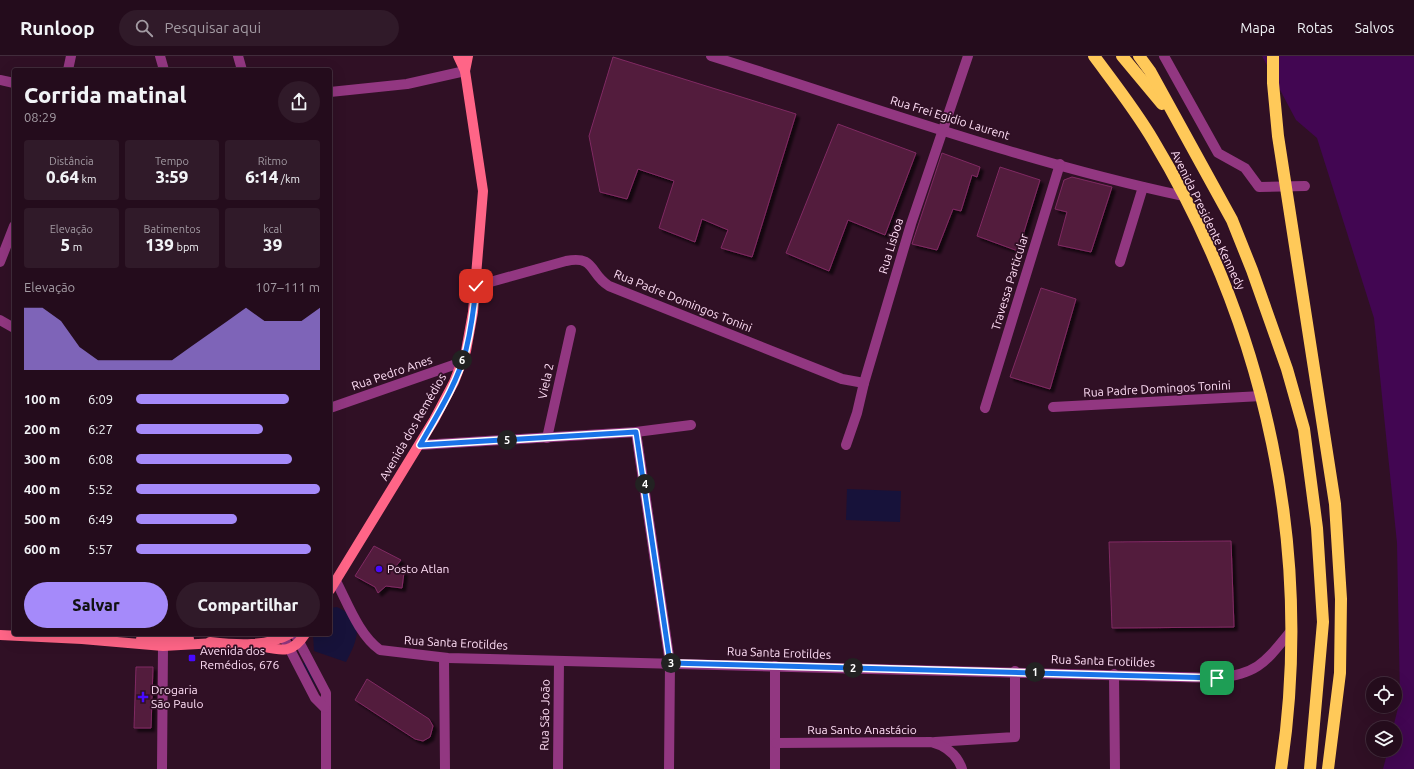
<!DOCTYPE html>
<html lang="pt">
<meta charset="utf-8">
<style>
:root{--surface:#240c1c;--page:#301a29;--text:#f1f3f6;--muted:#a39ba3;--line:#412c3b;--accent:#a58afa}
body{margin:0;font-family:Ubuntu,sans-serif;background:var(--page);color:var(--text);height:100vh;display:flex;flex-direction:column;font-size:15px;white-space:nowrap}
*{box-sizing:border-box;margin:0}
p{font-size:13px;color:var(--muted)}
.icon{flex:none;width:22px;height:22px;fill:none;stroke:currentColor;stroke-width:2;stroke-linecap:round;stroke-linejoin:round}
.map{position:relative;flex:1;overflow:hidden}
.sheet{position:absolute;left:12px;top:12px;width:320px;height:568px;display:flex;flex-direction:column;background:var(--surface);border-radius:4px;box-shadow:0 4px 16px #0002,0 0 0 1px var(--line)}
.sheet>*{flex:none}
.controls{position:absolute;left:1366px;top:621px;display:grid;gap:8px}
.controls a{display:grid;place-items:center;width:36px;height:36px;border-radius:50%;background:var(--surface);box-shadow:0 4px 16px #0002,0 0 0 1px var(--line);font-size:20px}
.pin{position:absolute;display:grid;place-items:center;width:34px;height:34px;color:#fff;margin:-17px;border-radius:8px;box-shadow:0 2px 6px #0006}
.km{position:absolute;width:20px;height:20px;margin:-10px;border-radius:50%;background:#222;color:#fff;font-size:11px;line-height:20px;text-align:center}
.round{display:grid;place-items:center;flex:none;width:42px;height:42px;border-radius:21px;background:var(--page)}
.headline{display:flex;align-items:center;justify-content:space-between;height:68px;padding:0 12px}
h1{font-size:22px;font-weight:800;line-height:30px}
.metrics{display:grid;grid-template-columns:repeat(3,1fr);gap:6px;height:68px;padding:4px 12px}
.metrics div{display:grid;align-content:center;border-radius:4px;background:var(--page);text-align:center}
.metrics b{font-size:17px;font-weight:800}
.metrics small{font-size:11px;font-weight:400}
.metrics p{font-size:11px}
.chart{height:112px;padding:8px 12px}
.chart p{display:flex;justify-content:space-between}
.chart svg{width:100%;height:72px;margin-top:4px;fill:var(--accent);opacity:.7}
.button{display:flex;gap:8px;margin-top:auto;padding:8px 12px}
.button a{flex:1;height:46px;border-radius:24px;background:var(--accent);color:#111;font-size:16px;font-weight:800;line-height:46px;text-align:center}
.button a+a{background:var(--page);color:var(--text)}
ul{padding:0 12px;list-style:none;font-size:13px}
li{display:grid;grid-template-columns:64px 48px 1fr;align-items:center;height:30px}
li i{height:10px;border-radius:5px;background:var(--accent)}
header{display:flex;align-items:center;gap:24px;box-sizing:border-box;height:56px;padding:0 20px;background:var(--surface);border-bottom:1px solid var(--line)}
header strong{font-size:19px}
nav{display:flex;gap:22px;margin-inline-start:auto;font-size:14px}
.search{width:280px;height:36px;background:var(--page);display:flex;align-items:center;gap:10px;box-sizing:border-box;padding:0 14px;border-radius:22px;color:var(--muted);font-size:15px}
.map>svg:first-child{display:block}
.green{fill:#17123a}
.water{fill:#420652}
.building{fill:#521a3e;stroke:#802a62;filter:url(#shadow)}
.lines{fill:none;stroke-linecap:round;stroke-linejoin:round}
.minor{stroke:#923781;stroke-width:10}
.major{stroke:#ff6587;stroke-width:10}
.highway{stroke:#ffc959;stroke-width:12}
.highway-bridge{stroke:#ffc959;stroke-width:12}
.route-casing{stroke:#fff;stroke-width:8}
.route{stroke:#1a73e8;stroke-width:5}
.poi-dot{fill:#480aff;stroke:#301025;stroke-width:1.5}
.labels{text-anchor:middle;stroke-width:3.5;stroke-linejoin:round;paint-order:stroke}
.street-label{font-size:12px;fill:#ffdef6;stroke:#301025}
.poi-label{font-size:12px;fill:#ffdef6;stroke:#301025;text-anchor:start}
</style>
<header>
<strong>Runloop</strong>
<div class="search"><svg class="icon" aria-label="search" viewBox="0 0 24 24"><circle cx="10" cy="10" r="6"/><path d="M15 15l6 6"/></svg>Pesquisar aqui</div>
<nav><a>Mapa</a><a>Rotas</a><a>Salvos</a></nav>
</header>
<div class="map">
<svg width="1414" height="713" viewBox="0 0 1414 713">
<defs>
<filter id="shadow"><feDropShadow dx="3.5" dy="3.5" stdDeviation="1" flood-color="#0009"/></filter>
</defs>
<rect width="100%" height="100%" fill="#301025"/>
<g class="green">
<polygon points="847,433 901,435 900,466 846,464"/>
<path d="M 337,551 C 366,564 358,584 346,606 L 314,595 L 313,578 L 330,578 L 330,552 Z"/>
<polygon points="304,606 305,606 319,636 303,608"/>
</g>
<polygon class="water" points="1262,0 1414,0 1414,713 1383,713 1388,694 1395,694 1395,672 1393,672 1400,644 1397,487 1374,262 1317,82 1296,64"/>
<g class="building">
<polygon points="613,1 796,58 752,201 721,192 728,174 702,163 695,186 659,172 674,125 638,113 627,143 600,136 589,80"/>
<polygon points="838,68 916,97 885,179 848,164 829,215 786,197"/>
<polygon points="942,97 980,111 977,121 972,119 961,155 953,153 937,194 912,188"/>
<polygon points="1000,111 1040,124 1018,195 977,180"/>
<polygon points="1072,121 1112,131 1091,196 1058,189 1067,156 1055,153 1064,124"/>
<polygon points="1041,232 1076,243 1050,333 1010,321"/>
<polygon points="1231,485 1234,571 1112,572 1109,486"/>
<polygon points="374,490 401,504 395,511 404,516 402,532 386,530 378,537 375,531 355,520"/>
<polygon points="136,611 153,611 151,672 134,672"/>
<polygon points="367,623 429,663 433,670 430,681 423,685 415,683 355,644"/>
</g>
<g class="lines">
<g class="minor">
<polyline points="160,0 164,14"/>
<polyline points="238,0 242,14"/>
<path d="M 711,0 C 868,49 1023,106 1184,140"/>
<polyline points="1164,0 1218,97 1245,112 1259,131 1305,130"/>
<polyline points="68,14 71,0"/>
<polyline points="0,24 14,27"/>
<polyline points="330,36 407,28 465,15"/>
<polyline points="0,206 14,170"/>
<polyline points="1120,206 1143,131"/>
<path d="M 476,230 L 566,205 C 596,199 589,218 609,230 L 842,323 L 864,327"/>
<polyline points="0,264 14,272"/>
<polyline points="1053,351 1262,340"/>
<polyline points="330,352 462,306"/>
<polyline points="985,352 1060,108"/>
<polyline points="636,376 670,607 669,713"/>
<polyline points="547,382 571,274"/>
<polyline points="420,389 636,376 691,369"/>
<polyline points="846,389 857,357 864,327 911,168 968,0"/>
<path d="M 336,525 C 348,548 359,579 380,594 L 448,602 L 1217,622 C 1259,618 1266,605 1291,575"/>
<polyline points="295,578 326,637 326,713"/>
<polyline points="284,582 315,642 325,652"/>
<polyline points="444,602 445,713"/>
<polyline points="775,610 775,713"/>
<polyline points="1114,618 1115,713"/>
<polyline points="935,686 1015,681 1015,615"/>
<path d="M 776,687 L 931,686 C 946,690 957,698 962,713"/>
<polyline points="162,713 163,590"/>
<polyline points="558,713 559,605"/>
</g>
<g class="major">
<polyline points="465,15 468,0"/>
<polyline points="330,534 434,364 454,326 466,295 473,256 483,135 465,15 458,0"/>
<polyline points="0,579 82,583 163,590 216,587"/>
<polyline points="141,583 189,583"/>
<path d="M 210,586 C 237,589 267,591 290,578"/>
<path d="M 259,590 C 280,594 292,599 305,578"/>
</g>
<g class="highway">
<path d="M 1094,0 C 1114,27 1136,55 1153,84 C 1267,273 1314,495 1281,713"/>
<polyline points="1122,0 1162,48"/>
<polyline points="1139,0 1150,15 1232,164 1252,214 1287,313 1304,373 1317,472 1323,566 1310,713"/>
</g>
<polyline class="highway-bridge" points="1273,0 1273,27 1278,80 1335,448 1341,543 1340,617 1328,713"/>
</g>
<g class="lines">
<defs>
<path id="route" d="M 476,230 C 474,252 471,273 466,294 C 457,328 437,359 420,389 L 636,376 L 670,607 L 1217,622"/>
</defs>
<use href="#route" class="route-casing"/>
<use href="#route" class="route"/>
</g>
<g class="poi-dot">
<circle cx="379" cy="513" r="4"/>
<rect x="188" y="598" width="8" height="8" rx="2"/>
<path d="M141 635h4v4h4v4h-4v4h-4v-4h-4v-4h4z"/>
</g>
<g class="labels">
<g class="street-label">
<text transform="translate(950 62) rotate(17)" y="4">Rua Frei Egidio Laurent</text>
<text transform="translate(1208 164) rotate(64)" y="4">Avenida Presidente Kennedy</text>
<text transform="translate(891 190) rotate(-73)" y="4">Rua Lisboa</text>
<text transform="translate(1010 226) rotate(-73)" y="4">Travessa Particular</text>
<text transform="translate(683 245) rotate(22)" y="4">Rua Padre Domingos Tonini</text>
<text transform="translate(392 317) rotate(-19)" y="4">Rua Pedro Anes</text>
<text transform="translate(546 325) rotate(-78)" y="4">Viela 2</text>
<text transform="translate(1157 333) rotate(-3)" y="4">Rua Padre Domingos Tonini</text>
<text transform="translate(413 371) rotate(-60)" y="4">Avenida dos Remédios</text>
<text transform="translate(456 587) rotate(3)" y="4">Rua Santa Erotildes</text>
<text transform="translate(779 597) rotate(2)" y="4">Rua Santa Erotildes</text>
<text transform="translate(1103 605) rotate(2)" y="4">Rua Santa Erotildes</text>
<text transform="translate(545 659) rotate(-89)" y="4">Rua São João</text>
<text x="862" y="678">Rua Santo Anastácio</text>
</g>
<g class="poi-label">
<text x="387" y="517">Posto Atlan</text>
<text x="200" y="599">Avenida dos<tspan x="200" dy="14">Remédios, 676</tspan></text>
<text x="151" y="638">Drogaria<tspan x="151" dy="14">São Paulo</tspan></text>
</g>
</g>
</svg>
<div class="controls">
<a><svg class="icon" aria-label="locate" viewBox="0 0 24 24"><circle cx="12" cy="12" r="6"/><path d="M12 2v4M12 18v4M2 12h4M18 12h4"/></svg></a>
<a><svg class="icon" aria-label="layers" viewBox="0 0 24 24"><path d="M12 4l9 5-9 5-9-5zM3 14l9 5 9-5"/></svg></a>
</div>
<div class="pin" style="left:1217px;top:622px;background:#1e9e55"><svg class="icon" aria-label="arrive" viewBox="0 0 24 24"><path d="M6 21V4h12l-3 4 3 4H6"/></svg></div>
<div class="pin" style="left:476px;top:230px;background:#d93025"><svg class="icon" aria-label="check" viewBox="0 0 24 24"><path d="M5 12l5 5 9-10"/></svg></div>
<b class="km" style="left:1035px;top:616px">1</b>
<b class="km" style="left:853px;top:612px">2</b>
<b class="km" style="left:671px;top:607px">3</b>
<b class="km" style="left:645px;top:428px">4</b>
<b class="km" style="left:507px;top:384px">5</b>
<b class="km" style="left:462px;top:304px">6</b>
<section class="sheet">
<div class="headline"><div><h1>Corrida matinal</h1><p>08:29</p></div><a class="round"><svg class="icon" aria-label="share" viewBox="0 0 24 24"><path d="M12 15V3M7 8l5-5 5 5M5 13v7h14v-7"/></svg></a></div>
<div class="metrics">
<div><p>Distância</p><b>0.64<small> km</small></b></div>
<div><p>Tempo</p><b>3:59</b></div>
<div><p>Ritmo</p><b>6:14<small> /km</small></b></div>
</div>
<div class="metrics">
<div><p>Elevação</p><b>5<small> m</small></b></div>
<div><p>Batimentos</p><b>139<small> bpm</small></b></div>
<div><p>kcal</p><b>39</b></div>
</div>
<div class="chart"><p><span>Elevação</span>107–111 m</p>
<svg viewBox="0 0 160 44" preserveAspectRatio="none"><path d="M0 44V6L10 6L20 14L30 30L40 38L50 38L60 38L70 38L80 38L90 30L100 22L110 14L120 6L130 14L140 14L150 14L160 6V44z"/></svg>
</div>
<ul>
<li><b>100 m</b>6:09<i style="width:83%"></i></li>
<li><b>200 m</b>6:27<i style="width:69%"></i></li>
<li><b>300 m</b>6:08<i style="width:85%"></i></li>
<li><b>400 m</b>5:52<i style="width:100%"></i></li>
<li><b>500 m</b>6:49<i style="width:55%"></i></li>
<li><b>600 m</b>5:57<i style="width:95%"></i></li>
</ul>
<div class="button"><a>Salvar</a><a>Compartilhar</a></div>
</section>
</div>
